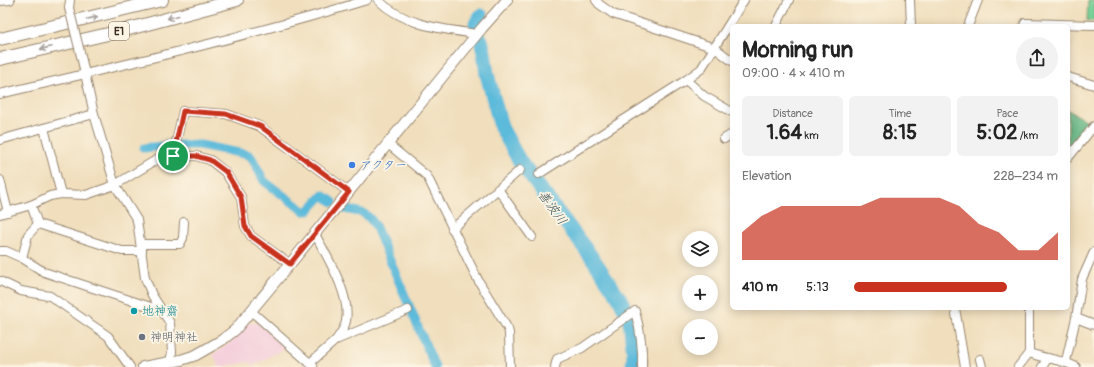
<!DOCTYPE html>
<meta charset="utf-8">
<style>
:root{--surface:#fff;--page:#f2f2f2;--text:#222;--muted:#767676;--accent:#c8321e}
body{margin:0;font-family:Pangolin,"Klee One",sans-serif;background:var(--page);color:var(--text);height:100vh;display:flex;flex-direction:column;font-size:15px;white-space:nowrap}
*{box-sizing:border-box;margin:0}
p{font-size:13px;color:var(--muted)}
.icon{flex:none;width:22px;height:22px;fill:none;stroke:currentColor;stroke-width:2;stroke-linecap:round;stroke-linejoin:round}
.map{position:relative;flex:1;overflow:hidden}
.details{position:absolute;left:730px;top:24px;width:340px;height:286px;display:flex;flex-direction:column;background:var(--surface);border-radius:6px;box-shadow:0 2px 10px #0003}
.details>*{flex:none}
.tools{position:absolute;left:682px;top:231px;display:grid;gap:8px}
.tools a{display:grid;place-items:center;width:36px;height:36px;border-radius:50%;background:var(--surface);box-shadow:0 2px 10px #0003;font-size:20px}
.pin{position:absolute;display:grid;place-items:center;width:34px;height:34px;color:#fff;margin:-17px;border:2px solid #fff;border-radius:50%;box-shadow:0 1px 4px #0007}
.round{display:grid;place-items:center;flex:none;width:42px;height:42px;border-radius:21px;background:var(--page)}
.summary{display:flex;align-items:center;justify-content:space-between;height:68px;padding:0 12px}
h1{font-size:22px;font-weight:700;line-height:30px}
.figures{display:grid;grid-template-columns:repeat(3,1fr);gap:6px;height:68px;padding:4px 12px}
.figures div{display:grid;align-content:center;border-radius:6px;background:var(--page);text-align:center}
.figures b{font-size:20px;font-weight:700}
.figures small{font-size:11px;font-weight:400}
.figures p{font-size:11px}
.chart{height:112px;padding:8px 12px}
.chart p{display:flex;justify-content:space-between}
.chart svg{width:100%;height:72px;margin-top:4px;fill:var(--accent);opacity:.7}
ul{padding:0 12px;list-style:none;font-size:13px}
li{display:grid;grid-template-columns:64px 48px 1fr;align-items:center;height:30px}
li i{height:10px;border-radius:5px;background:var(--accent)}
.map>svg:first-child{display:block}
.built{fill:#f4cfdc}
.green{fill:#76d197;stroke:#587e5a}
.forest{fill:#60b380;stroke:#4e6e4f}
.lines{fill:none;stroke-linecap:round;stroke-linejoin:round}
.canal{stroke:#5cbada;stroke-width:9}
.river{stroke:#5cbada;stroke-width:15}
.minor-casing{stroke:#96846d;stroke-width:10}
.major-casing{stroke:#96846d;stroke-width:12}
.highway-casing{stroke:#96846d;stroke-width:14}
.minor{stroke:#fff;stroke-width:8}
.major{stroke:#fff;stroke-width:10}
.highway{stroke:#fff;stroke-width:12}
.minor-bridge-casing{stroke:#96846d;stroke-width:10;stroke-linecap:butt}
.minor-bridge{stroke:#fff;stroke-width:8}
.oneway{stroke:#a79f9a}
.route-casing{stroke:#fff;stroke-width:8}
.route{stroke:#c8321e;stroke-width:5}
.shop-dot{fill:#3f7fe0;stroke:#fcf5e5;stroke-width:1.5}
.culture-dot{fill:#0f9aa8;stroke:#fcf5e5;stroke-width:1.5}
.worship-dot{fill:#6b7280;stroke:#fcf5e5;stroke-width:1.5}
.labels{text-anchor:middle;stroke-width:3.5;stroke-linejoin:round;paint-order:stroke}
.shield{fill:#fcf5e5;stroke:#75675a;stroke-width:1}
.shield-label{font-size:11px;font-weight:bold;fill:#3b2a1e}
.shop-label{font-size:12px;fill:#366cbe;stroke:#fcf5e5;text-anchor:start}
.culture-label{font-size:12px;fill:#0d838f;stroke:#fcf5e5;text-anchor:start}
.worship-label{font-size:12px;fill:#5b616d;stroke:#fcf5e5;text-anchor:start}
.water-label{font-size:13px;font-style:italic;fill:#475c60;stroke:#fcf5e5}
</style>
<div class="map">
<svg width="1094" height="367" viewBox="0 0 1094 367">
<rect width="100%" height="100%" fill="#fcf5e5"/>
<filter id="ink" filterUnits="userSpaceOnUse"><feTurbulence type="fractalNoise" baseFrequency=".025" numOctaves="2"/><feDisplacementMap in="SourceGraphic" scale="8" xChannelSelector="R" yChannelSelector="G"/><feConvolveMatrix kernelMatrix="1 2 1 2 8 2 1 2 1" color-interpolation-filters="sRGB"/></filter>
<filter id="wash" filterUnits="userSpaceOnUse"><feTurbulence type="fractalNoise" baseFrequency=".012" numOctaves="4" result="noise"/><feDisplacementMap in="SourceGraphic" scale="16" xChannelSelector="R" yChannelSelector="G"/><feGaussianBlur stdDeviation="0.9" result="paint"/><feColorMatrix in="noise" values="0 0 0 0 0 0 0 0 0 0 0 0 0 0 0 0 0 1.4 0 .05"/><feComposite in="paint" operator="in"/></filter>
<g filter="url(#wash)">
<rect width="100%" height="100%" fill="#f0debc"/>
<polygon class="built" points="249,323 259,323 285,348 253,366 250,362 219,367 213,354 230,343"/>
<polygon class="green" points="1088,0 1094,0 1094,21 1087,21"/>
<polygon class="forest" points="1068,110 1091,123 1091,125 1068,152"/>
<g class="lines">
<g class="canal">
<polyline points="179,145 200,145 249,155 252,158 264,181 304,211 308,211 323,195 333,202"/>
<polyline points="144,148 172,145"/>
<path d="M 344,209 C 360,213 365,210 375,225 L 435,367"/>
</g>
<g class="river">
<polyline points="476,24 481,16"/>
<polyline points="481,40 484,52 487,74 501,127 520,162 593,259 620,299 630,320 634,354 633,367"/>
</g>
</g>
</g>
<g filter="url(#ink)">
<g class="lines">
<defs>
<g id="minor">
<path d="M 378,0 C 405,26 442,29 477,34"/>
<polyline points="596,0 599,4 613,14 715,48 732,61"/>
<polyline points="910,0 911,26"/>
<polyline points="0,1 10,0"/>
<polyline points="69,8 70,0"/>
<polyline points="776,26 789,0"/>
<polyline points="968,26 978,0"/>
<polyline points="1024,26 1025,23 1094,25"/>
<polyline points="81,56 94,114 115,185 137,220 145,278 152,295 170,323 172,352 170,362"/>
<polyline points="1068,77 1094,85"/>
<polyline points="686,80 704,96 732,112"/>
<path d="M 0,94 C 123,65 246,37 367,0"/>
<polyline points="44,128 61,194"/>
<polyline points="724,139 732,134"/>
<polyline points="0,140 94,114"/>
<polyline points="388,144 427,176 478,280 508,329 509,333 510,367"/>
<polyline points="173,156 183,111 226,114 259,126 349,192"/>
<polyline points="1068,158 1094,126"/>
<polyline points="539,174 686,80 701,69 744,0"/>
<polyline points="0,180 8,212"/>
<polyline points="498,189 532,237"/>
<polyline points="0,214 31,205 50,196 61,194 86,195 115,185 156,160 173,156 196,156 210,160 225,172 241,197 245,226 251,236 290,264"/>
<polyline points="38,224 122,251 142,251"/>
<polyline points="452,229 520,170"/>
<path d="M 315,234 C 327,257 351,295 346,321 C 345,328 340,334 336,340"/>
<polyline points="141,244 180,244 183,238 184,222"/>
<polyline points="0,251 6,251 22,258 44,272 163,311"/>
<polyline points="22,258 28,235 38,224 31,205"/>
<polyline points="0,281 21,291 50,296 108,336 130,367"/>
<polyline points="955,308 965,367"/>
<polyline points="251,311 313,366"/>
<polyline points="1076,318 1094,325"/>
<path d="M 1029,353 C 1045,359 1061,359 1076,367"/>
<polyline points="980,359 982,367"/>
<polyline points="1066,361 1076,318 1082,279 1094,252"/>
<polyline points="310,363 336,340 408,310"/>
<path d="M 555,367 L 557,359 L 582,348 L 635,311 C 640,329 643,349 642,367"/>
<polyline points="1018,367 1029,353 1029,308"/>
<polyline points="1042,367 1048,358"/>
</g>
<polyline id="major" points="143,367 181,360 196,355 222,340 235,330 290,264 482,28 507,0"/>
<g id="highway">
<polyline points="0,39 162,0"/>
<polyline points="0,59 125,30 237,0"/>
</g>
</defs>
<use href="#minor" class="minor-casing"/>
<use href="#major" class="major-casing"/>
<use href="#highway" class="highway-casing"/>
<use href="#minor" class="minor"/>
<use href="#major" class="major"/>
<use href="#highway" class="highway"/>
<defs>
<polyline id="minor-bridge" points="69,8 81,56"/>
</defs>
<use href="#minor-bridge" class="minor-bridge-casing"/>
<use href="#minor-bridge" class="minor-bridge"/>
</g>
<defs><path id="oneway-shaft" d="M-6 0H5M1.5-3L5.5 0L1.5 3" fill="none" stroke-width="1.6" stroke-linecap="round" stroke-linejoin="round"/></defs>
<g class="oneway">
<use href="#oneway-shaft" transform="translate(173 17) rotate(165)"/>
<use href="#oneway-shaft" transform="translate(92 18) rotate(-13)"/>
<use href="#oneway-shaft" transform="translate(46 48) rotate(167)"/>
</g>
</g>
<g class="lines" filter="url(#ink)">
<defs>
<polygon id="route" points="183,111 226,114 260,126 349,192 290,264 251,236 245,226 241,197 226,172 210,160 196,156 173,156"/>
</defs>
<use href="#route" class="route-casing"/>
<use href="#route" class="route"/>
</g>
<circle class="shop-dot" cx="352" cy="165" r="4"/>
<circle class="culture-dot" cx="134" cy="311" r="4"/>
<circle class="worship-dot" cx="142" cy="337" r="4"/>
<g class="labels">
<rect class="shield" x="109" y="22" width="20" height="18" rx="3"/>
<g class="shield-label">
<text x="119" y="35">E1</text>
</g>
<g class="shop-label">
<text x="360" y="169">アクター</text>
</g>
<g class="culture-label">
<text x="142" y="315">地神齋</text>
</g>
<g class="worship-label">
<text x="150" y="341">神明神社</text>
</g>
<g class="water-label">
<text transform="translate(553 207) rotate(54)" y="5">善波川</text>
</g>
</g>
</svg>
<div class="tools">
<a><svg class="icon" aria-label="layers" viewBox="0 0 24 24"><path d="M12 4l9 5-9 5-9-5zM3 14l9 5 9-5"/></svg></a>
<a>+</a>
<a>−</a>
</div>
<div class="pin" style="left:173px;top:156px;background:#1e9e55"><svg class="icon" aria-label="arrive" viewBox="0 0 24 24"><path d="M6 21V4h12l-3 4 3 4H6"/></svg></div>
<section class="details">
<div class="summary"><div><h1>Morning run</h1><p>09:00 · 4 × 410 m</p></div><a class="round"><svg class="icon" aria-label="share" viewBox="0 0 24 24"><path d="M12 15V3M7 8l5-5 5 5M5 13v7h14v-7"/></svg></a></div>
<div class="figures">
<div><p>Distance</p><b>1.64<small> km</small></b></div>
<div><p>Time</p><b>8:15</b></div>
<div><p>Pace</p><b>5:02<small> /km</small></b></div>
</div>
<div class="chart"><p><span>Elevation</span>228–234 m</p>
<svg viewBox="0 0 160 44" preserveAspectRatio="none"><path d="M0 44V27L10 17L20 11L30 11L40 11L50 11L60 11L70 6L80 6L90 6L100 6L110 11L120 22L130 27L140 38L150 38L160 27V44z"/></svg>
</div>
<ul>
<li><b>410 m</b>5:13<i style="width:75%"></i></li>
</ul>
</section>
</div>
